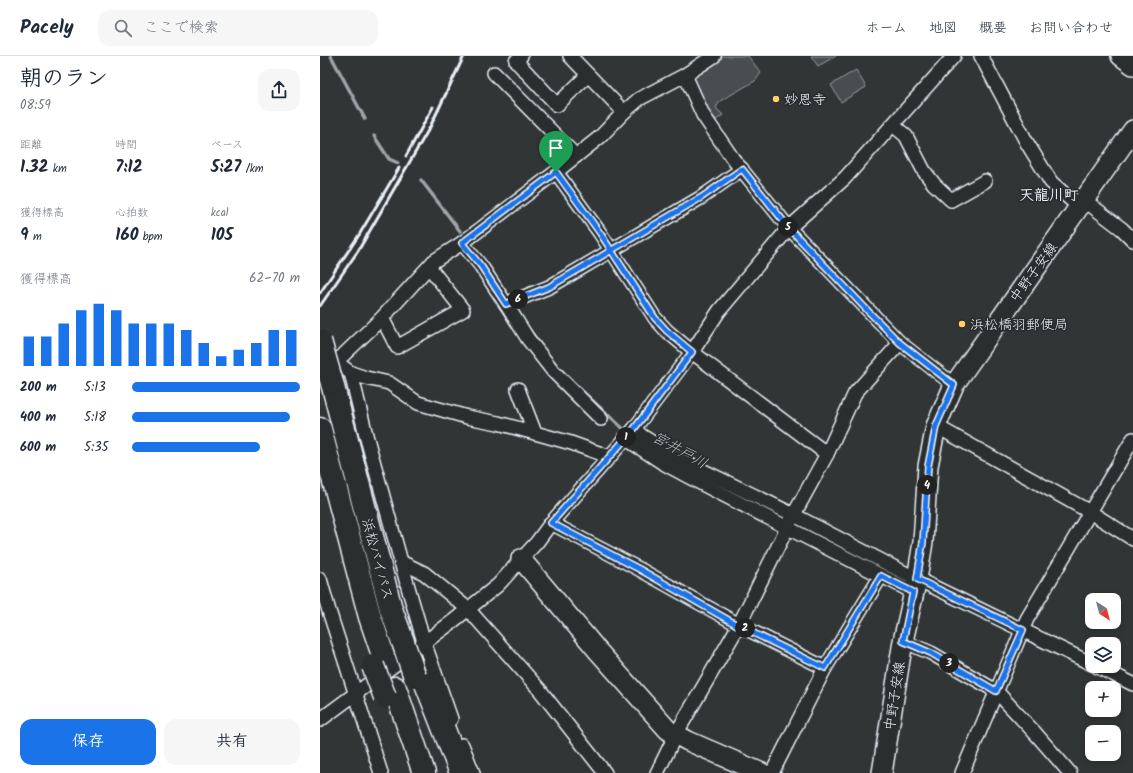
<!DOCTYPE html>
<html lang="ja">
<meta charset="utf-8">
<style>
:root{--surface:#fff;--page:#f6f6f7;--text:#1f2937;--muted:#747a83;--line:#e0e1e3;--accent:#1a73e8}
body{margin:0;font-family:Kalam,"Klee One",sans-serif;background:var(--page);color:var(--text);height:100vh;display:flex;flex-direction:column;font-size:15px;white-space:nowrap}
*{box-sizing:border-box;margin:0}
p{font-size:13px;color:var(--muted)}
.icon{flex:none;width:22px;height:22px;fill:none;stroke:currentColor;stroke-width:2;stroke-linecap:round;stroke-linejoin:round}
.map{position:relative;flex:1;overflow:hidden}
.drawer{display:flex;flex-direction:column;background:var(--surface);width:320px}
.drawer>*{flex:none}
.needle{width:26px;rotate:144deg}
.tools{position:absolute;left:765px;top:537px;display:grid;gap:8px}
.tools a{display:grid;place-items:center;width:36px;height:36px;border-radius:8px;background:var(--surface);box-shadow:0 2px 6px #0003;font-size:20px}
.pin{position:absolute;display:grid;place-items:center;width:34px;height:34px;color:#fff;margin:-41px -17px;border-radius:50% 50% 50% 0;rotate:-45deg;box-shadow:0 0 4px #0007}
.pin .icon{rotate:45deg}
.km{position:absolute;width:20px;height:20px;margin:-10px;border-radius:50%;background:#222;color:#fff;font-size:11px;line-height:20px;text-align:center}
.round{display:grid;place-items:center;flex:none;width:42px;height:42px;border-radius:12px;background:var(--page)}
.head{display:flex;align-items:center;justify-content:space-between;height:68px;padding:0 20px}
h1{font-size:22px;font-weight:700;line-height:30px}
.stats{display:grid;grid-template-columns:repeat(3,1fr);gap:6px;height:68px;padding:4px 20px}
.stats div{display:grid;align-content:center}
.stats b{font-size:17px;font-weight:700}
.stats small{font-size:11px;font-weight:400}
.stats p{font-size:11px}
.chart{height:112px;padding:8px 20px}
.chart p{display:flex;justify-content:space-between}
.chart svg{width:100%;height:72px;margin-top:4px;stroke:var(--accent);stroke-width:6}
.button{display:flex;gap:8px;margin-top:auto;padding:8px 20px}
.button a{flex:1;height:46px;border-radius:12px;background:var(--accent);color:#fff;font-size:16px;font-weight:700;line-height:46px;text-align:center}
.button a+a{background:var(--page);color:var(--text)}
ul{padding:0 20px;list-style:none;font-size:13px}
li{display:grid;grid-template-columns:64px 48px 1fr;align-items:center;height:30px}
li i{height:10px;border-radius:5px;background:var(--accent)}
header{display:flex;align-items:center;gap:24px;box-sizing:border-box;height:56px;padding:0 20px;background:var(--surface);border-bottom:1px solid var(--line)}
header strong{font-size:19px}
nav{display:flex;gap:22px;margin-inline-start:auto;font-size:14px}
.search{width:280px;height:36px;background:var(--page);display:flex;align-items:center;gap:10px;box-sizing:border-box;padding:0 14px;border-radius:12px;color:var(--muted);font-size:15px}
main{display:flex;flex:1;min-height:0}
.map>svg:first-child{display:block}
.green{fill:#494d4f;stroke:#989fa4}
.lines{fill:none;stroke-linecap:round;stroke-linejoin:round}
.stream{stroke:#9fa5aa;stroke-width:3.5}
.secondary-tunnel{stroke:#4d5153;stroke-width:19;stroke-dasharray:19 10;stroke-linecap:butt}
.street-casing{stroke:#e8f1f8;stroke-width:16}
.secondary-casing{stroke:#e8f1f8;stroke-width:22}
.highway-casing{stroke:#e8f1f8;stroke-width:25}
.street{stroke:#2a2d2e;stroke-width:13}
.secondary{stroke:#2a2d2e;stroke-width:19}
.highway{stroke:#2a2d2e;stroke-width:22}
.rail{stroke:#e8f1f8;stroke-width:3}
.highway-bridge-casing{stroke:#e8f1f8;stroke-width:25;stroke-linecap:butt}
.highway-bridge{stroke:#2a2d2e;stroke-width:22}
.route-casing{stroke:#fff;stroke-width:8}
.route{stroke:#1a73e8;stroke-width:5}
.poi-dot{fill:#ffd166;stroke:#2a2d2e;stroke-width:1.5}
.labels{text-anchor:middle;stroke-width:3.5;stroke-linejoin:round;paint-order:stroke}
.poi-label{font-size:14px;fill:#e8f1f8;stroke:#2a2d2e;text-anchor:start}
.street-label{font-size:14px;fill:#e8f1f8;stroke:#2a2d2e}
.neighbourhood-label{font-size:15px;font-weight:bold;fill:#e8f1f8;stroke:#2a2d2e}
.water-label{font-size:15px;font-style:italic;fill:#b1b8be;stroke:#2a2d2e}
</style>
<header>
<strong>Pacely</strong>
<div class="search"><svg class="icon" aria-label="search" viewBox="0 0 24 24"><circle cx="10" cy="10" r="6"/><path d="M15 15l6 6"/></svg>ここで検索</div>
<nav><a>ホーム</a><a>地図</a><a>概要</a><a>お問い合わせ</a></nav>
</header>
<main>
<section class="drawer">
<div class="head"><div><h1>朝のラン</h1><p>08:59</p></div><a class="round"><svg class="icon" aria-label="share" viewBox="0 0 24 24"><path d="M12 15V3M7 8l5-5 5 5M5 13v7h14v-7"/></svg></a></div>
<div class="stats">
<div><p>距離</p><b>1.32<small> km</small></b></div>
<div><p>時間</p><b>7:12</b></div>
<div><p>ペース</p><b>5:27<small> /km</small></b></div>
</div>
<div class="stats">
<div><p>獲得標高</p><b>9<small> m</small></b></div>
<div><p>心拍数</p><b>160<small> bpm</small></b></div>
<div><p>kcal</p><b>105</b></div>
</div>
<div class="chart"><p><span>獲得標高</span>62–70 m</p>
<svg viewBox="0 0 160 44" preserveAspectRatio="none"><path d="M5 44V26M15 44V26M25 44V18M35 44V10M45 44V6M55 44V10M65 44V18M75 44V18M85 44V18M95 44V22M105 44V30M115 44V38M125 44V34M135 44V30M145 44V22M155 44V22"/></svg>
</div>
<ul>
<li><b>200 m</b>5:13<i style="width:100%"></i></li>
<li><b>400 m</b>5:18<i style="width:94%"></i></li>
<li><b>600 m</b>5:35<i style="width:76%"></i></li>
</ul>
<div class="button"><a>保存</a><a>共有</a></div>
</section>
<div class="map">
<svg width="813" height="717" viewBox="0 0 813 717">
<rect width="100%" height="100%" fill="#323536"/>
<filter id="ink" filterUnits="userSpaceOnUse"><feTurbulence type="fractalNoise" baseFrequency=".025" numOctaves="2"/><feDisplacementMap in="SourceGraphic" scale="8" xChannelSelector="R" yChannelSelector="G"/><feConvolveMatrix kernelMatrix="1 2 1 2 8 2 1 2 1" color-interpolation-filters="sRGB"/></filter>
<g filter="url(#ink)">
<g class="green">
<polygon points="401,0 428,0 441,17 435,25 400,45 396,52 403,59 396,64 388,54 373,27 375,17"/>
<polygon points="491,0 516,0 498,10"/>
<polygon points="536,14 546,31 521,46 511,29"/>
</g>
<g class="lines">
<g class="stream">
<polyline points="11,0 45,63"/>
<polyline points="54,80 69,103 78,107"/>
<polyline points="101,124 140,175"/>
<polyline points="209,273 222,291"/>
<polyline points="230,301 242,316"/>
<polyline points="263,336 307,376"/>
<polyline points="493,477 575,519"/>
</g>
<polyline class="secondary-tunnel" points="0,423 68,457"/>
<defs>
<g id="street">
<polyline points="201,0 196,5 237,49 268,19"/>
<polyline points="250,0 304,56"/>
<polyline points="661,0 707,87 731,126 759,151"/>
<polyline points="174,17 256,100"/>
<polyline points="365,19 383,59 413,103 469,172 580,287"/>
<polyline points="573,69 586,80 604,115 614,128 631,144 665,125"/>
<polyline points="236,116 280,177 335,262 347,275 372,296 507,398"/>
<polyline points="764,144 802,173 813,184"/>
<polyline points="142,187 161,210 186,248 229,231 382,141 422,113"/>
<polyline points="186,248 208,283 233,315 281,363"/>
<polyline points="62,262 77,291 143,254 109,211"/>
<polyline points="31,317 46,322 69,327 98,347 147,361 178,367 215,377 251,387 290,401"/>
<polyline points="198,333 215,377"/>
<polyline points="616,370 770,456 813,483"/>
<polyline points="314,373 322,380 359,403 474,459 585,517 772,608"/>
<polyline points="305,382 343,407 386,430 593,536"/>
<polyline points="231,467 319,513 419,569 505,612 452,717"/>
<polyline points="81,506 104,517 148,553 219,633 285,717"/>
<polyline points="0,523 9,555 61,717"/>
<polyline points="583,585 611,597 676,635 716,678 750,717"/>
<polyline points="776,610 813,628"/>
<polyline points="505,612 561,520"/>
<polyline points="131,663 104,586 88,531 46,379 31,317 16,306 62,262 114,205 142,187 236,116 280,81 304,56 319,43 365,19 394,0"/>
<polyline points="0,664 132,566 178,529 217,486 231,467 314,373 372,296 399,255 469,172 525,122 634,0"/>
<polyline points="142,689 153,717"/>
<polyline points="337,717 356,678 419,569 473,460 507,398 535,337 580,287 634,329"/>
<polyline points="642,717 707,563 813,383"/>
</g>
<g id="secondary">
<polyline points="801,0 813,9"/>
<polyline points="201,503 278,595 348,674 368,685 442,717"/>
<polyline points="562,717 583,585 597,523 603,486 608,410 616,370 634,329 813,74"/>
</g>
<g id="highway">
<polyline points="12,327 71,553 83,586"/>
<polyline points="0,373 50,561 65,605"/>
<polyline points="101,615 141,717"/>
<polyline points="75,632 104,717"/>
</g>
</defs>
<use href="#street" class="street-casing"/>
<use href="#secondary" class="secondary-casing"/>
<use href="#highway" class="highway-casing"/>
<use href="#street" class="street"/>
<use href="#secondary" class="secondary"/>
<use href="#highway" class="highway"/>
<g class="rail">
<polyline points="86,100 113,51"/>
<polyline points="0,237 39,179 79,112"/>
<polyline points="0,250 38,195 110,71 144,0"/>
</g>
<defs>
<g id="highway-bridge">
<polyline points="0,285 12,327"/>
<polyline points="83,586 95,621"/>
<polyline points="53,610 65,641"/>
</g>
</defs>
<use href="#highway-bridge" class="highway-bridge-casing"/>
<use href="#highway-bridge" class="highway-bridge"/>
</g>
</g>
<g class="lines" filter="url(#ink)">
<defs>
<polyline id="route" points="236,116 280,177 335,262 347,275 372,296 314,373 231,467 319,513 419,570 505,612 561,520 593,536 583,585 611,597 676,635 703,574 597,523 603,486 608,410 616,370 634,329 580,287 549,256 469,172 422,113 382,141 229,231 186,248 161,210 142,187 236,116"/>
</defs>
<use href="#route" class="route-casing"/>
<use href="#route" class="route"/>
</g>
<g class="poi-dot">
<circle cx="456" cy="43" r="4"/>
<circle cx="642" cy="268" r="4"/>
</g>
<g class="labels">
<g class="poi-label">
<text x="464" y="48">妙恩寺</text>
<text x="650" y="273">浜松橋羽郵便局</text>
</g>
<g class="street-label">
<text transform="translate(713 216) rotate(-54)" y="5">中野子安線</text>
<text transform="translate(58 503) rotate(75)" y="5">浜松バイパス</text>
<text transform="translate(574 640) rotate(-81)" y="5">中野子安線</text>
</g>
<g class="neighbourhood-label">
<text x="729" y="144">天龍川町</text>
</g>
<g class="water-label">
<text transform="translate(360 394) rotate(29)" y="5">宮井戸川</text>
</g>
</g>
</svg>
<div class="tools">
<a><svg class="needle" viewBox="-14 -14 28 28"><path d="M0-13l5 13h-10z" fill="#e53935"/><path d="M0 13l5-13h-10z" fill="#747a83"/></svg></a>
<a><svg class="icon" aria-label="layers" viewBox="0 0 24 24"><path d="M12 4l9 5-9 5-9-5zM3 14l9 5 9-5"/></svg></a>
<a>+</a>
<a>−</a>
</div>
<div class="pin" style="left:236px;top:116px;background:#1e9e55"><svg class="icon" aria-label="arrive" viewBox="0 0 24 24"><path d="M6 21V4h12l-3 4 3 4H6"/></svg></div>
<b class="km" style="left:306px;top:381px">1</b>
<b class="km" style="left:425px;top:572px">2</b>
<b class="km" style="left:629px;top:607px">3</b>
<b class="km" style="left:607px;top:429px">4</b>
<b class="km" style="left:468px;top:171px">5</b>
<b class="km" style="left:198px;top:243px">6</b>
</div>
</main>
